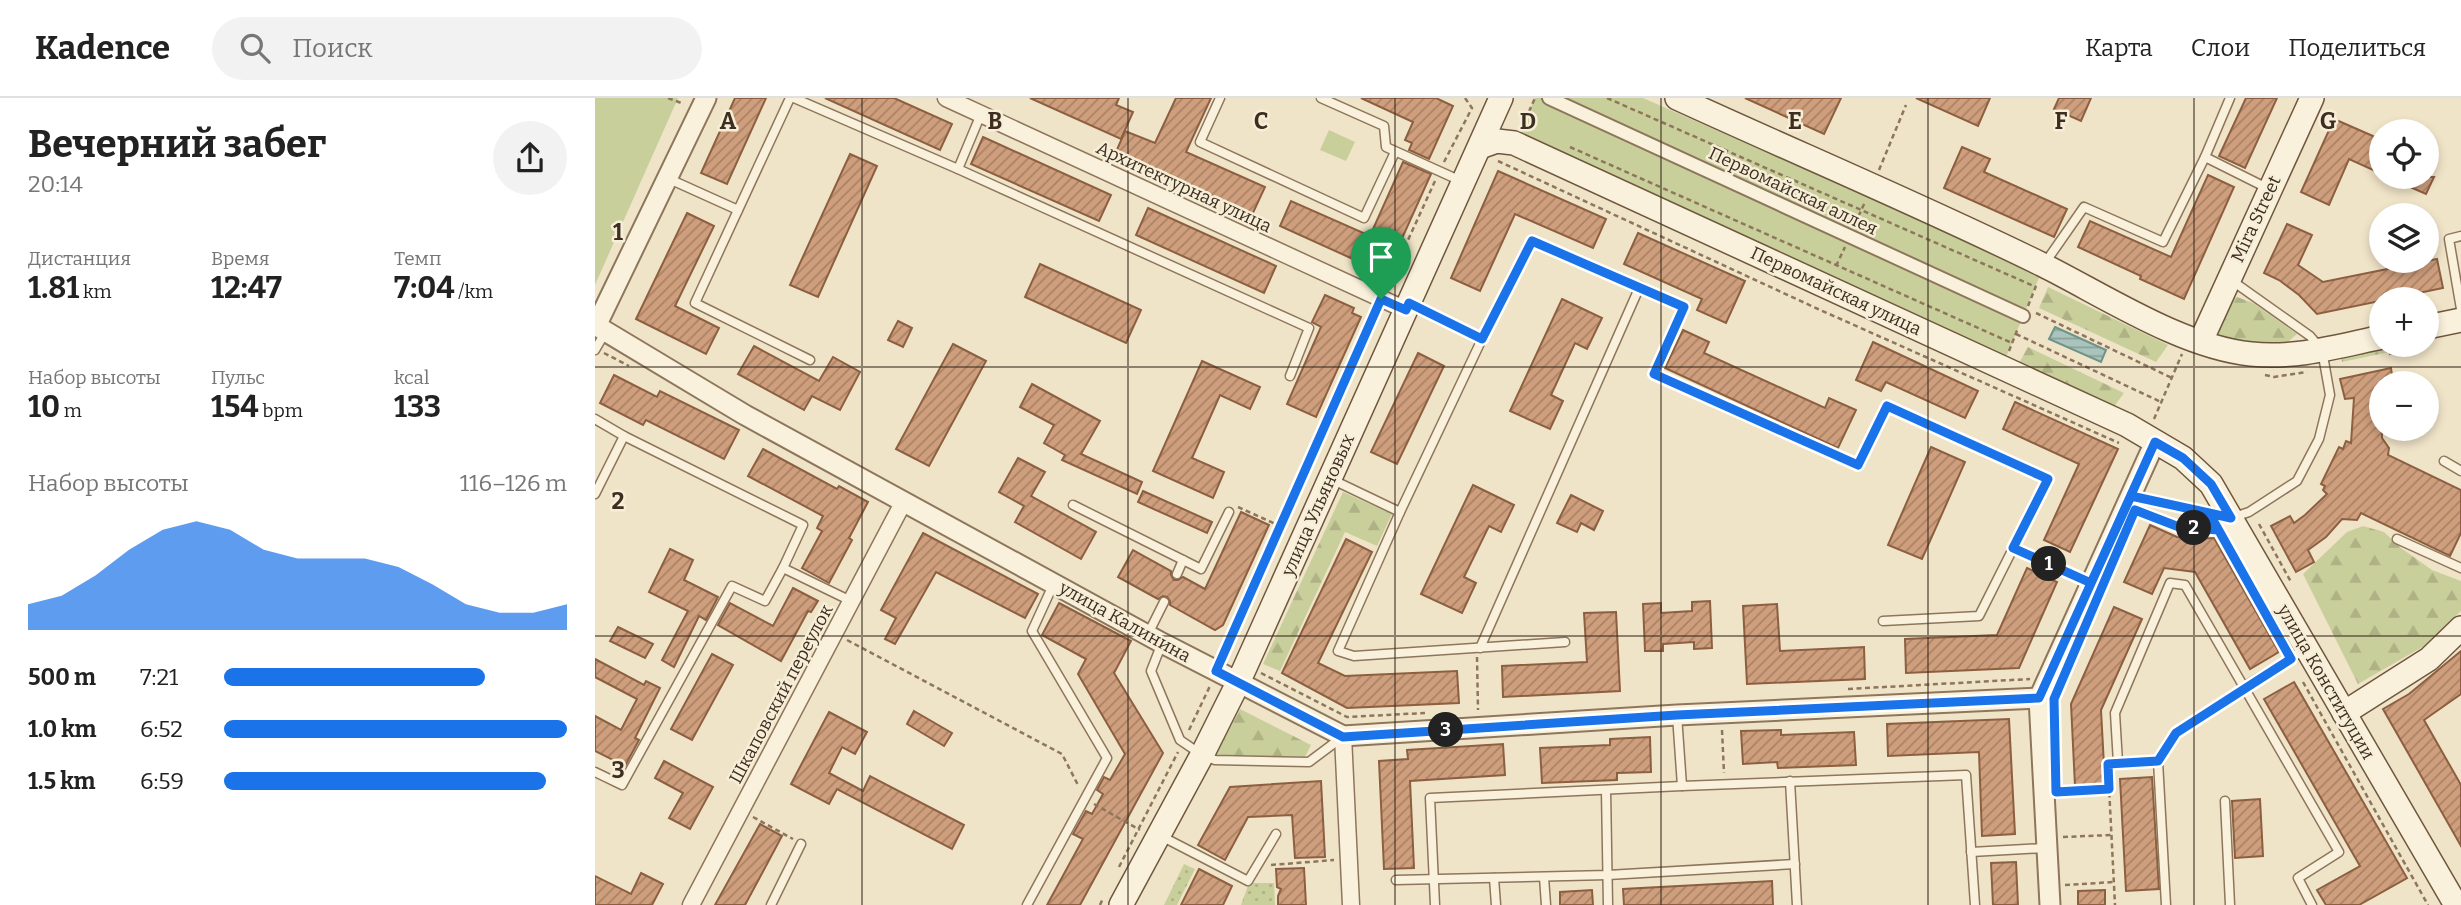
<!DOCTYPE html>
<html lang="ru">
<meta charset="utf-8">
<style>
:root{--surface:#fff;--page:#f2f2f2;--text:#222;--muted:#767676;--line:#e0e0e0;--accent:#1a73e8}
body{margin:0;font-family:Bitter,serif;background:var(--page);color:var(--text);height:100vh;display:flex;flex-direction:column;font-size:26px;white-space:nowrap}
*{box-sizing:border-box;margin:0}
p{font-size:23px;color:var(--muted)}
.icon{flex:none;width:38px;height:38px;fill:none;stroke:currentColor;stroke-width:2;stroke-linecap:round;stroke-linejoin:round}
.map{position:relative;flex:1;overflow:hidden}
.details{display:flex;flex-direction:column;background:var(--surface);width:595px}
.details>*{flex:none}
.controls{position:absolute;left:1774px;top:21px;display:grid;gap:14px}
.controls a{display:grid;place-items:center;width:70px;height:70px;border-radius:50%;background:var(--surface);box-shadow:0 4px 10px #0003;font-size:35px}
.pin{position:absolute;display:grid;place-items:center;width:60px;height:60px;color:#fff;margin:-72px -30px;border-radius:50% 50% 50% 0;rotate:-45deg;box-shadow:0 0 7px #0007}
.pin .icon{rotate:45deg}
.km{position:absolute;width:35px;height:35px;margin:-18px;border-radius:50%;background:#222;color:#fff;font-size:19px;line-height:35px;text-align:center}
.round{display:grid;place-items:center;flex:none;width:74px;height:74px;border-radius:37px;background:var(--page)}
.headline{display:flex;align-items:center;justify-content:space-between;height:119px;padding:0 28px}
h1{font-size:38px;font-weight:700;line-height:52px}
.figures{display:grid;grid-template-columns:repeat(3,1fr);gap:10px;height:119px;padding:7px 28px}
.figures div{display:grid;align-content:center}
.figures b{font-size:30px;font-weight:700}
.figures small{font-size:19px;font-weight:400}
.figures p{font-size:19px}
.chart{height:196px;padding:14px 28px}
.chart p{display:flex;justify-content:space-between}
.chart svg{width:100%;height:126px;margin-top:7px;fill:var(--accent);opacity:.7}
ul{padding:0 28px;list-style:none;font-size:23px}
li{display:grid;grid-template-columns:112px 84px 1fr;align-items:center;height:52px}
li i{height:18px;border-radius:9px;background:var(--accent)}
header{display:flex;align-items:center;gap:42px;box-sizing:border-box;height:98px;padding:0 35px;background:var(--surface);border-bottom:2px solid var(--line)}
header strong{font-size:33px}
nav{display:flex;gap:38px;margin-inline-start:auto;font-size:24px}
.search{width:490px;height:63px;background:var(--page);display:flex;align-items:center;gap:18px;box-sizing:border-box;padding:0 24px;border-radius:38px;color:var(--muted);font-size:26px}
main{display:flex;flex:1;min-height:0}
.map>svg:first-child{display:block}
.grass{fill:url(#grass-dots)}
.forest{fill:url(#forest-firs)}
.green{fill:#c9cf9b}
.water{fill:url(#water-rules);stroke:#6f938a;stroke-width:2}
.building{fill:url(#building-hatch);stroke:#8d5f41;stroke-width:2}
.lines{fill:none;stroke-linecap:round;stroke-linejoin:round}
.service-casing{stroke:#8d765c;stroke-width:11}
.pedestrian-casing{stroke:#8d765c;stroke-width:16}
.minor-casing{stroke:#8d765c;stroke-width:19}
.tertiary-casing{stroke:#8d765c;stroke-width:23}
.secondary-casing{stroke:#6f573f;stroke-width:26}
.path{stroke:#8d765c;stroke-width:2.5;stroke-dasharray:5 3.5;stroke-linecap:butt}
.service{stroke:#faf1dc;stroke-width:8}
.pedestrian{stroke:#faf1dc;stroke-width:12}
.minor{stroke:#faf1dc;stroke-width:16}
.tertiary{stroke:#faf1dc;stroke-width:19}
.secondary{stroke:#faf1dc;stroke-width:23}
.route-casing{stroke:#fff;stroke-width:14}
.route{stroke:#1a73e8;stroke-width:9}
.grid{fill:none;stroke:#3d2e20;stroke-width:2;stroke-opacity:0.55}
.labels{text-anchor:middle;stroke-width:5;stroke-linejoin:round;paint-order:stroke}
.street-label{font-size:18px;fill:#3d2e20;stroke:#f7eed8}
.grid-label{font-size:23px;text-anchor:middle;font-weight:bold;fill:#3d2e20;stroke:#f7eed8;stroke-width:5;stroke-linejoin:round;paint-order:stroke}
</style>
<header>
<strong>Kadence</strong>
<div class="search"><svg class="icon" aria-label="search" viewBox="0 0 24 24"><circle cx="10" cy="10" r="6"/><path d="M15 15l6 6"/></svg>Поиск</div>
<nav><a>Карта</a><a>Слои</a><a>Поделиться</a></nav>
</header>
<main>
<section class="details">
<div class="headline"><div><h1>Вечерний забег</h1><p>20:14</p></div><a class="round"><svg class="icon" aria-label="share" viewBox="0 0 24 24"><path d="M12 15V3M7 8l5-5 5 5M5 13v7h14v-7"/></svg></a></div>
<div class="figures">
<div><p>Дистанция</p><b>1.81<small> km</small></b></div>
<div><p>Время</p><b>12:47</b></div>
<div><p>Темп</p><b>7:04<small> /km</small></b></div>
</div>
<div class="figures">
<div><p>Набор высоты</p><b>10<small> m</small></b></div>
<div><p>Пульс</p><b>154<small> bpm</small></b></div>
<div><p>kcal</p><b>133</b></div>
</div>
<div class="chart"><p><span>Набор высоты</span>116–126 m</p>
<svg viewBox="0 0 160 44" preserveAspectRatio="none"><path d="M0 44V35L10 32L20 25L30 16L40 9L50 6L60 9L70 16L80 19L90 19L100 19L110 22L120 28L130 35L140 38L150 38L160 35V44z"/></svg>
</div>
<ul>
<li><b>500 m</b>7:21<i style="width:76%"></i></li>
<li><b>1.0 km</b>6:52<i style="width:100%"></i></li>
<li><b>1.5 km</b>6:59<i style="width:94%"></i></li>
</ul>
</section>
<div class="map">
<svg width="1866" height="807" viewBox="0 0 1866 807">
<defs>
<pattern id="grass-dots" width="8" height="8" patternUnits="userSpaceOnUse" patternTransform="scale(1.75)"><rect width="8" height="8" fill="#c9cf9b"/><path d="M2 2h.1M6 6h.1" fill="none" stroke="#aeb285" stroke-width="1.8" stroke-linecap="round"/></pattern>
<pattern id="forest-firs" width="22" height="20" patternUnits="userSpaceOnUse" patternTransform="scale(1.75)"><rect width="22" height="20" fill="#c9cf9b"/><path d="M5 1l3.5 6h-7zM16 11l3.5 6h-7z" fill="#aeb285"/></pattern>
<pattern id="water-rules" width="6" height="5" patternUnits="userSpaceOnUse" patternTransform="scale(1.75)"><rect width="6" height="5" fill="#a9c4bc"/><path d="M0 2.5h6" fill="none" stroke="#8ba098"/></pattern>
<pattern id="building-hatch" width="6" height="6" patternUnits="userSpaceOnUse" patternTransform="scale(1.75)"><rect width="6" height="6" fill="#cf9f7d"/><path d="M-1 1l2-2M0 6l6-6M5 7l2-2" fill="none" stroke="#a98266"/></pattern>
</defs>
<rect width="100%" height="100%" fill="#f0e4c8"/>
<g class="grass">
<polygon points="1803,247 1828,247 1747,264 1746,258"/>
<polygon points="589,766 600,771 582,807 569,807"/>
<polygon points="654,785 679,785 680,807 646,807"/>
</g>
<g class="forest">
<polygon points="1453,189 1573,247 1561,264 1444,210"/>
<polygon points="1642,199 1658,205 1702,236 1688,248 1616,241 1635,203"/>
<polygon points="1433,249 1529,295 1518,310 1423,267"/>
<polygon points="748,394 797,416 782,448 750,434 685,573 668,566"/>
<polygon points="1768,428 1789,434 1806,450 1837,472 1866,483 1866,513 1829,548 1763,586 1708,476 1752,434"/>
<polygon points="645,611 716,647 710,659 621,657"/>
</g>
<g class="green">
<polygon points="0,0 83,0 0,187"/>
<polygon points="940,0 1048,0 1446,175 1409,264 923,38"/>
<polygon points="734,32 760,44 751,63 725,52"/>
</g>
<polygon class="water" points="1460,229 1511,252 1506,264 1454,241"/>
<g class="building">
<polygon points="140,0 171,0 132,86 106,75"/>
<polygon points="230,0 299,0 357,26 345,52"/>
<polygon points="435,0 524,0 521,7 538,14 526,41"/>
<polygon points="581,0 616,0 591,54 670,89 657,117 521,54 530,33 560,45"/>
<polygon points="766,0 841,0 858,8 834,61 814,52 817,45 810,42 818,24"/>
<polygon points="1150,0 1246,0 1229,36"/>
<polygon points="1321,0 1395,0 1383,28"/>
<polygon points="1464,0 1496,0 1486,23 1459,11"/>
<polygon points="1651,0 1682,0 1650,70 1624,58"/>
<polygon points="1739,21 1787,42 1787,76 1754,61 1734,107 1706,94"/>
<polygon points="388,39 516,97 504,123 376,66"/>
<polygon points="1367,49 1395,61 1389,74 1472,111 1459,139 1349,90"/>
<polygon points="255,56 282,68 223,199 195,187"/>
<polygon points="808,64 836,76 791,176 685,128 696,103 775,138"/>
<polygon points="903,73 1011,121 998,150 920,116 885,193 856,180"/>
<polygon points="1613,77 1639,89 1589,201 1545,181 1546,178 1483,149 1495,123 1576,159"/>
<polygon points="1792,79 1839,79 1831,96"/>
<polygon points="553,110 681,168 669,195 541,137"/>
<polygon points="92,115 119,128 80,208 124,230 111,256 41,221"/>
<polygon points="1692,126 1717,137 1703,167 1728,184 1842,161 1848,190 1722,216 1704,197 1684,182 1669,175"/>
<polygon points="1043,135 1150,183 1131,225 1102,212 1107,201 1029,166"/>
<polygon points="445,166 546,212 531,245 430,199"/>
<polygon points="730,197 759,210 757,215 766,219 721,319 692,306 726,229 717,224"/>
<polygon points="967,201 1007,220 992,251 980,245 956,297 968,303 955,331 915,313"/>
<polygon points="303,223 317,230 308,249 293,242"/>
<polygon points="1088,232 1114,244 1109,255 1230,310 1234,300 1261,312 1243,350 1070,270"/>
<polygon points="1278,244 1383,293 1370,320 1291,284 1286,293 1261,282"/>
<polygon points="358,246 391,263 334,368 301,351"/>
<polygon points="159,248 224,283 238,259 265,274 245,312 217,298 209,312 143,276"/>
<polygon points="823,255 849,268 802,366 776,354"/>
<polygon points="607,263 665,289 655,311 625,297 597,360 629,374 618,400 558,373"/>
<polygon points="1796,270 1798,285 1787,285 1787,340 1794,350 1793,357 1866,392 1866,435 1855,458 1766,415 1762,422 1747,421 1731,439 1713,452 1719,464 1701,474 1676,428 1695,418 1699,425 1710,417 1732,396 1728,392 1730,388 1726,386 1744,349 1748,351 1751,343 1756,345 1759,300 1750,301 1745,281"/>
<polygon points="19,277 62,299 65,293 144,332 129,361 51,322 48,327 5,305"/>
<polygon points="437,286 505,323 486,356 547,384 542,396 467,362 470,357 449,345 459,327 425,309"/>
<polygon points="1420,304 1523,351 1475,454 1449,442 1484,366 1408,331"/>
<polygon points="1336,349 1370,364 1327,461 1293,447"/>
<polygon points="168,351 242,391 244,388 273,404 254,440 257,442 234,485 207,470 227,433 222,430 228,418 153,378"/>
<polygon points="423,360 450,374 436,398 501,434 486,461 420,424 429,408 404,394"/>
<polygon points="878,387 919,407 906,434 894,428 869,479 881,485 867,515 826,496"/>
<polygon points="548,393 617,424 612,435 543,404"/>
<polygon points="976,397 1008,413 999,432 986,425 982,434 962,425"/>
<polygon points="646,414 674,427 628,527 620,532 575,507 575,503 572,499 568,498 563,501 523,479 538,452 576,473 576,477 579,482 583,482 588,479 610,491"/>
<polygon points="1555,427 1582,439 1597,441 1619,440 1684,554 1655,571 1600,474 1569,470 1557,496 1529,484"/>
<polygon points="328,435 443,496 430,520 341,474 300,546 290,541 301,520 286,512"/>
<polygon points="751,441 777,454 723,565 750,578 862,573 864,605 752,610 687,575"/>
<polygon points="75,451 98,462 89,482 123,499 111,522 104,518 79,569 67,562 93,513 54,494"/>
<polygon points="1432,470 1462,484 1424,570 1311,575 1310,541 1402,537"/>
<polygon points="198,490 223,503 216,514 213,513 186,563 123,527 135,505 178,528"/>
<polygon points="1115,503 1117,550 1099,551 1099,544 1068,546 1068,553 1050,553 1048,506 1066,505 1066,515 1097,513 1097,504"/>
<polygon points="464,505 536,543 519,575 568,655 485,807 452,807 488,741 478,736 491,713 497,716 508,696 502,692 509,679 515,682 530,656 483,576 491,561 447,537"/>
<polygon points="1182,506 1185,553 1269,549 1270,581 1152,586 1148,508"/>
<polygon points="1519,509 1547,521 1506,612 1510,686 1480,688 1476,606"/>
<polygon points="1021,514 1025,593 908,599 907,568 992,564 989,515"/>
<polygon points="23,529 58,546 50,560 15,543"/>
<polygon points="1866,553 1866,596 1829,622 1866,687 1866,748 1788,611 1814,596"/>
<polygon points="117,556 138,567 97,642 76,631"/>
<polygon points="0,561 49,587 51,583 65,590 40,640 44,642 30,668 0,653 0,618 26,632 42,601 0,579"/>
<polygon points="1699,584 1812,780 1764,807 1731,807 1722,792 1765,768 1669,601"/>
<polygon points="319,613 357,635 349,648 312,626"/>
<polygon points="234,614 272,634 260,656 247,649 234,675 268,693 275,678 369,727 357,751 242,691 234,706 196,686"/>
<polygon points="1414,621 1420,736 1387,738 1384,654 1293,658 1292,626"/>
<polygon points="1186,632 1186,637 1259,634 1261,667 1183,670 1182,664 1148,666 1146,633"/>
<polygon points="1055,639 1056,674 1022,675 1022,682 947,685 945,650 1015,647 1015,641"/>
<polygon points="908,646 910,677 815,683 819,770 789,771 784,663 813,661 812,652"/>
<polygon points="69,663 118,689 95,731 74,720 88,695 60,680"/>
<polygon points="1557,679 1564,791 1531,793 1525,681"/>
<polygon points="726,683 730,759 700,760 697,717 653,719 630,762 603,747 635,689"/>
<polygon points="1665,701 1668,758 1640,760 1637,703"/>
<polygon points="165,726 187,738 150,807 120,807"/>
<polygon points="1421,764 1423,807 1398,807 1396,765"/>
<polygon points="709,770 711,807 683,807 683,798 686,791 682,789 681,771"/>
<polygon points="604,771 637,788 628,807 586,807"/>
<polygon points="46,775 68,786 57,807 0,807 0,778 36,796"/>
<polygon points="1177,783 1178,807 1029,807 1028,791"/>
<polygon points="997,792 998,807 965,807 965,794"/>
<polygon points="1510,792 1510,807 1483,807 1483,793"/>
</g>
<g class="lines">
<defs>
<g id="service">
<polyline points="195,0 100,205 215,262"/>
<polyline points="199,0 363,71 714,230 695,278"/>
<polyline points="625,0 605,44 769,120 800,54"/>
<polyline points="726,0 789,28 791,49 866,83"/>
<polyline points="1610,59 1635,0"/>
<polyline points="363,71 386,16"/>
<polyline points="72,80 143,112"/>
<polyline points="1866,138 1854,141 1866,211"/>
<polyline points="1450,165 1489,109 1568,144 1610,59 1672,90"/>
<polyline points="887,241 937,143 1089,209 1059,276 1263,367 1292,308 1453,381 1384,518 1288,523"/>
<polyline points="0,252 11,233"/>
<polyline points="0,321 29,338 0,396"/>
<polyline points="29,338 208,427 188,470"/>
<polyline points="1849,363 1866,373"/>
<polyline points="738,382 805,414 887,241 817,206"/>
<polyline points="1536,399 1636,420 1654,414 1702,383 1724,341 1735,297 1727,252 1715,238 1636,182"/>
<polyline points="478,407 606,471 634,414"/>
<polyline points="805,414 743,553 759,558 970,544"/>
<polyline points="1802,441 1866,470"/>
<polyline points="1418,450 1495,484"/>
<polyline points="582,476 588,462"/>
<polyline points="553,536 569,504"/>
<polyline points="567,545 556,573 585,642 607,657 620,662 714,664 746,640"/>
<polyline points="885,550 1045,188"/>
<polyline points="1649,589 1709,552"/>
<polyline points="1082,617 1087,688 1371,677 1380,807"/>
<polyline points="0,674 27,687 137,488 170,503 188,470 256,503"/>
<polyline points="1195,683 1202,807"/>
<polyline points="1011,692 1013,807"/>
<polyline points="1630,703 1635,807"/>
<polyline points="564,737 653,783 681,736"/>
<polyline points="1376,754 1450,750"/>
<polyline points="949,779 951,807"/>
<polyline points="899,780 901,807"/>
<polyline points="801,782 1013,777 1200,766"/>
<polyline points="176,807 206,746"/>
<polyline points="432,807 512,660 437,533 459,485"/>
<polyline points="840,807 835,700 1087,688"/>
<polyline points="1571,807 1563,663 1523,665 1520,615 1575,485 1590,487 1744,754 1703,780 1717,807"/>
</g>
<polyline id="pedestrian" points="954,0 1428,218"/>
<g id="minor">
<polyline points="351,0 811,212"/>
<polyline points="748,638 756,807"/>
<polyline points="96,807 309,403"/>
</g>
<g id="tertiary">
<polyline points="0,227 150,317 567,545 748,638 1082,617 1444,600"/>
<polyline points="1,228 111,0"/>
<polyline points="1455,807 1444,600 1560,344"/>
</g>
<g id="secondary">
<path d="M 1082,0 C 1204,56 1328,108 1448,167 C 1510,198 1587,249 1656,256 C 1700,261 1744,248 1787,239"/>
<polyline points="885,49 902,43 919,45 1532,327 1588,360 1616,386 1861,807"/>
<polyline points="1832,229 1866,222"/>
<polyline points="1606,243 1717,0"/>
<polyline points="1749,615 1834,561 1866,530"/>
<polyline points="526,807 607,657 643,585 906,0"/>
</g>
</defs>
<use href="#service" class="service-casing"/>
<use href="#pedestrian" class="pedestrian-casing"/>
<use href="#minor" class="minor-casing"/>
<use href="#tertiary" class="tertiary-casing"/>
<use href="#secondary" class="secondary-casing"/>
<g class="path">
<polyline points="73,0 89,6"/>
<polyline points="1012,0 1441,189"/>
<polyline points="927,29 940,0"/>
<polyline points="975,49 1417,245"/>
<polyline points="903,63 1223,211 1524,345"/>
<polyline points="849,64 877,10 870,0"/>
<polyline points="1284,72 1311,7"/>
<polyline points="1260,126 1270,104"/>
<polyline points="1241,168 1250,149"/>
<polyline points="792,188 840,83"/>
<polyline points="1433,208 1441,188"/>
<polyline points="1441,215 1577,280"/>
<polyline points="1421,236 1566,304"/>
<polyline points="1414,253 1423,230"/>
<polyline points="9,255 34,268"/>
<polyline points="1794,256 1832,248"/>
<polyline points="1670,277 1679,279 1712,274"/>
<polyline points="1559,321 1587,256"/>
<polyline points="643,409 685,428"/>
<polyline points="1545,414 1584,429 1623,431"/>
<polyline points="1664,426 1696,484"/>
<polyline points="252,542 467,656 484,689"/>
<polyline points="627,559 781,213"/>
<polyline points="882,559 883,612"/>
<polyline points="666,575 752,619 830,615"/>
<polyline points="1708,584 1833,807"/>
<polyline points="1253,591 1435,581"/>
<polyline points="594,632 615,588"/>
<polyline points="1127,632 1129,675"/>
<polyline points="1569,654 1581,635 1641,595"/>
<polyline points="1513,669 1520,807"/>
<polyline points="1465,694 1514,691"/>
<polyline points="499,706 545,732"/>
<polyline points="158,719 198,741"/>
<polyline points="1468,739 1517,737"/>
<polyline points="676,767 739,762"/>
<polyline points="524,769 583,654"/>
<polyline points="1470,787 1519,784"/>
<polyline points="505,807 508,800"/>
</g>
<use href="#service" class="service"/>
<use href="#pedestrian" class="pedestrian"/>
<use href="#minor" class="minor"/>
<use href="#tertiary" class="tertiary"/>
<use href="#secondary" class="secondary"/>
</g>
<g class="lines">
<defs>
<polyline id="route" points="786,201 811,212 814,205 887,241 937,143 1089,209 1059,276 1263,367 1292,308 1453,381 1418,450 1496,485 1536,398 1614,415 1696,561 1581,635 1563,663 1513,666 1514,691 1461,694 1459,601 1540,412 1584,429 1623,432 1614,415 1636,420 1616,386 1588,360 1560,344 1444,600 1082,617 748,639 621,573 786,201"/>
</defs>
<use href="#route" class="route-casing"/>
<use href="#route" class="route"/>
</g>
<path class="grid" d="M 267,0 L 267,807M 533,0 L 533,807M 800,0 L 800,807M 1066,0 L 1066,807M 1333,0 L 1333,807M 1599,0 L 1599,807M 0,269 L 1866,269M 0,538 L 1866,538"/>
<g class="labels">
<g class="street-label">
<text transform="translate(589 89) rotate(25)" y="6">Архитектурная улица</text>
<text transform="translate(1198 93) rotate(25)" y="6">Первомайская аллея</text>
<text transform="translate(1661 121) rotate(-65)" y="6">Mira Street</text>
<text transform="translate(1241 193) rotate(25)" y="6">Первомайская улица</text>
<text transform="translate(723 407) rotate(-66)" y="6">улица Ульяновых</text>
<text transform="translate(530 524) rotate(29)" y="6">улица Калинина</text>
<text transform="translate(1731 584) rotate(60)" y="6">улица Конституции</text>
<text transform="translate(186 596) rotate(-62)" y="6">Шкаповский переулок</text>
</g>
</g>
<g class="grid-label">
<text x="133" y="31">A</text>
<text x="400" y="31">B</text>
<text x="666" y="31">C</text>
<text x="933" y="31">D</text>
<text x="1200" y="31">E</text>
<text x="1466" y="31">F</text>
<text x="1733" y="31">G</text>
<text x="23" y="142">1</text>
<text x="23" y="411">2</text>
<text x="23" y="680">3</text>
</g>
</svg>
<div class="controls">
<a><svg class="icon" aria-label="locate" viewBox="0 0 24 24"><circle cx="12" cy="12" r="6"/><path d="M12 2v4M12 18v4M2 12h4M18 12h4"/></svg></a>
<a><svg class="icon" aria-label="layers" viewBox="0 0 24 24"><path d="M12 4l9 5-9 5-9-5zM3 14l9 5 9-5"/></svg></a>
<a>+</a>
<a>−</a>
</div>
<div class="pin" style="left:786px;top:201px;background:#1e9e55"><svg class="icon" aria-label="arrive" viewBox="0 0 24 24"><path d="M6 21V4h12l-3 4 3 4H6"/></svg></div>
<b class="km" style="left:1454px;top:466px">1</b>
<b class="km" style="left:1599px;top:430px">2</b>
<b class="km" style="left:851px;top:632px">3</b>
</div>
</main>
